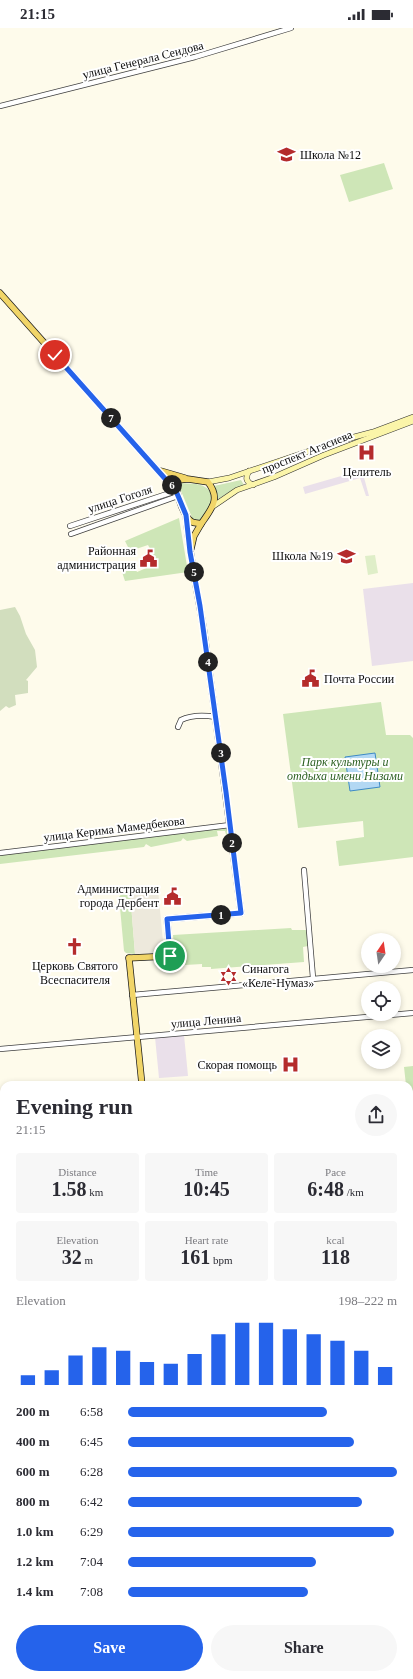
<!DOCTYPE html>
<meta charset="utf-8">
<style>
:root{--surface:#fff;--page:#f7f7f7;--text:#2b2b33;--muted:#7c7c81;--accent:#2563eb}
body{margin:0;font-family:"Times New Roman",serif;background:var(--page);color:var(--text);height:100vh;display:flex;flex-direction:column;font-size:15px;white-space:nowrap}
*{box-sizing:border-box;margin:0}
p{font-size:13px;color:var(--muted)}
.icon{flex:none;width:22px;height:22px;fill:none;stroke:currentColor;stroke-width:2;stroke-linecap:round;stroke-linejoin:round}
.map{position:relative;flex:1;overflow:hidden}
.details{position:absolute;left:0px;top:1053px;width:413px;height:598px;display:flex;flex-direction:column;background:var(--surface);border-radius:12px 12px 0 0;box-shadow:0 2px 6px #0003}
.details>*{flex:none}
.needle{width:26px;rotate:13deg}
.controls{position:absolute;left:361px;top:905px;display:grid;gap:8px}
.controls a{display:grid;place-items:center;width:40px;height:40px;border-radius:50%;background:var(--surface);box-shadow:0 2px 6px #0003;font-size:20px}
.pin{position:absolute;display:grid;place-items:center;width:34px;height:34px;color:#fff;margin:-17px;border:2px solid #fff;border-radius:50%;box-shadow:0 1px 4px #0007}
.km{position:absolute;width:20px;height:20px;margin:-10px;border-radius:50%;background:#222;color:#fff;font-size:11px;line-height:20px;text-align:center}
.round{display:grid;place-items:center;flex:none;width:42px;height:42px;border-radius:21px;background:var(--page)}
.head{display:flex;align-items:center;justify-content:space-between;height:68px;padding:0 16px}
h1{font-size:22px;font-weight:600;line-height:30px}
.stats{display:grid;grid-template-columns:repeat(3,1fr);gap:6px;height:68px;padding:4px 16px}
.stats div{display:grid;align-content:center;border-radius:4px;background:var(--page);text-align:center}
.stats b{font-size:20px;font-weight:600}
.stats small{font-size:11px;font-weight:400}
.stats p{font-size:11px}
.chart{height:112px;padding:8px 16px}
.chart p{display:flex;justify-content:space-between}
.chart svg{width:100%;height:72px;margin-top:4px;stroke:var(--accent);stroke-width:6}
.cta{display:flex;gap:8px;margin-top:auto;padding:8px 16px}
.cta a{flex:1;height:46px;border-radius:24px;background:var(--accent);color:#fff;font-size:16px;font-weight:600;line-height:46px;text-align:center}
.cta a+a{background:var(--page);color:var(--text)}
ul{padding:0 16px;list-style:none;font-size:13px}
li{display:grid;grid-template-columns:64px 48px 1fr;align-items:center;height:30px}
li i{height:10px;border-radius:5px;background:var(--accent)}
.status{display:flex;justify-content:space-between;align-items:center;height:28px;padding:0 20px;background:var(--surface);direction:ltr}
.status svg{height:11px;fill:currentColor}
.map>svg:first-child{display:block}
.industrial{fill:#eae0ea}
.green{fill:#cee6b7}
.cemetery{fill:#d2debe}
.pitch{fill:#dfeec8}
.plaza{fill:#ede9dc}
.water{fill:#b3d8f3;stroke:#3d8ac6}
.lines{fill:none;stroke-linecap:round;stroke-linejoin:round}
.canal{stroke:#b3d8f3;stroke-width:3}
.tertiary-casing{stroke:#3f3f3f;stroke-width:6}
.secondary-casing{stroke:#2e2e2e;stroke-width:6}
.primary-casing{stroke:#1d1d1d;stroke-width:7}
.tertiary{stroke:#fff;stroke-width:4.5}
.secondary{stroke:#fbf5a9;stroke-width:5}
.primary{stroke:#f1d568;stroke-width:5.5}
.route-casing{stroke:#fff;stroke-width:8}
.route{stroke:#2563eb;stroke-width:5}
.labels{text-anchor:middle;stroke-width:4;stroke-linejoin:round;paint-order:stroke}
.street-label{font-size:12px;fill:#0c0c0c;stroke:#fff}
.poi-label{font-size:12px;fill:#0c0c0c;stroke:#fff;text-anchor:end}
.park-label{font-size:12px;font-style:italic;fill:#2b5f20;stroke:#fff}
</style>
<div class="status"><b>21:15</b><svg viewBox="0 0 49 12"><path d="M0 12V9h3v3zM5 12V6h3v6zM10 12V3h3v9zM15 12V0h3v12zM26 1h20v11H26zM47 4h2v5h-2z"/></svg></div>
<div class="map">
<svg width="413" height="1651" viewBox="0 0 413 1651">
<rect width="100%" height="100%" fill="#fefbeb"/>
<g class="industrial">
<polygon points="362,442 369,468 366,468 360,450 305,466 303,459"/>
<polygon points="413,555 413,633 372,638 363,561"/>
<polygon points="184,1007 188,1048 159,1050 155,1009"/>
</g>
<g class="green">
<polygon points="384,135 393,161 349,174 340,147"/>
<polygon points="241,452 244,457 236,460 218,471 214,458"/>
<path d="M 180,455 C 185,455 191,456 196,456 C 221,460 211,481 199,493 L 193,492 L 179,458 Z"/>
<polygon points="179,490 188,544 125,553 122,544 134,538 137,544 158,535 148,517 130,523 125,513"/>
<polygon points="381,674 386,707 410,707 413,710 413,829 339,838 336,813 364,809 363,793 298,800 283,686"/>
<polygon points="227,799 229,810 227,810 225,803 217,803 218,808 187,813 183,810 181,813 151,819 146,816 144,819 0,836 0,827"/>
<polygon points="130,863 135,926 126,925 124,923 119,869 123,864"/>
<polygon points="291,900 292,902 307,902 308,918 303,919 304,934 211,941 211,939 202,939 202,936 185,937 184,931 175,931 173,907"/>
<polygon points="413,1038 413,1082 409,1082 409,1057 406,1057 404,1039"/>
</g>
<polygon class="cemetery" points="15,579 20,588 26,606 35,622 37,639 26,652 28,653 28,665 15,667 16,677 9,680 6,678 0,683 0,582"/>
<polygon class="pitch" points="375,527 378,545 368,547 365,528"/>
<polygon class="plaza" points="158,861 164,924 135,926 130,863"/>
<polygon class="water" points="375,725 380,759 350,763 345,729"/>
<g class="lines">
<g class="canal">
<polyline points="0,1281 4,1289"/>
<polyline points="30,1647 32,1651"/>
</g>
<defs>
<g id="tertiary">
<polyline points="0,78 195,29 291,0"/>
<polyline points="70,498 176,463"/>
<polyline points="71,506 178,468"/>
<path d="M 178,699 L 181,692 C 191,687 204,687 216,689"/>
<polyline points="0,825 230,797"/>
<polyline points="304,842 313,950"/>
<polyline points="132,967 413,942"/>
<polyline points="0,1021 413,985"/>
</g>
<g id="secondary">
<path d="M 249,443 C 245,450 246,454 253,457"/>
<polyline points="208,454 229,450 339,413 373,404 413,389"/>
<polyline points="212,479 237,462 274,449 324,427 413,393"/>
</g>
<g id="primary">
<polyline points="0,265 176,463"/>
<polyline points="161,443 185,450"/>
<path d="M 188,451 L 208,454 C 221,471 212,480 201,496 C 199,495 194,495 192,494 C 183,488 176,465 177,456 L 179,452 Z"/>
<polyline points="191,521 194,508 201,496"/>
<path d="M 129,930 L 170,928 L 167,891 L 241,885 C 229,791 217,698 204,604 C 198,565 189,527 186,487"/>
<polyline points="129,930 142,1057"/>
<polyline points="163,1647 163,1651"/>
</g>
</defs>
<use href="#tertiary" class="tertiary-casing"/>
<use href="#secondary" class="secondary-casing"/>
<use href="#primary" class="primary-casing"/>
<use href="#tertiary" class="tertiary"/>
<use href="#secondary" class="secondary"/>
<use href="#primary" class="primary"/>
</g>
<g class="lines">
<defs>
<polyline id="route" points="55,327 176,463 186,487 190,524 200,578 226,764 241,885 167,891 170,928"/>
</defs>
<use href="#route" class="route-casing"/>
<use href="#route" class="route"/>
</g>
<defs>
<symbol id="school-bare" viewBox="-9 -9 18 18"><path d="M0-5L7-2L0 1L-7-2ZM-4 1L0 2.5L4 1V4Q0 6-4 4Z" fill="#b42b2c" stroke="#fff" stroke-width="2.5" paint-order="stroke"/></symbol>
<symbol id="hospital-bare" viewBox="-9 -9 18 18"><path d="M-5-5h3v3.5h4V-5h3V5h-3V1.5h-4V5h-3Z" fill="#b42b2c" stroke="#fff" stroke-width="2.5" paint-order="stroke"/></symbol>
<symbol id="civic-bare" viewBox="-9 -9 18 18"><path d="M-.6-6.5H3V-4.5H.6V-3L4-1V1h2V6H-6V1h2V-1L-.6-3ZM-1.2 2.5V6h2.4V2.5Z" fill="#b42b2c" stroke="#fff" stroke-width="2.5" paint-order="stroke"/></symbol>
<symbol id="church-bare" viewBox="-9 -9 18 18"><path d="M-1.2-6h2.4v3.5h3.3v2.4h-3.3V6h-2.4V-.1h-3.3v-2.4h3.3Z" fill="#b42b2c" stroke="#fff" stroke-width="2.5" paint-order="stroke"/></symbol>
<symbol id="synagogue-bare" viewBox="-9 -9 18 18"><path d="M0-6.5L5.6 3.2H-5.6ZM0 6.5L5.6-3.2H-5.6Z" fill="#b42b2c" stroke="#fff" stroke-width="2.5" paint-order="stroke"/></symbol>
</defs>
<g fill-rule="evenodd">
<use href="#school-bare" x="274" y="114" width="25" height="25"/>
<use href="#hospital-bare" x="354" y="412" width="25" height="25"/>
<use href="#school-bare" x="334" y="516" width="25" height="25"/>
<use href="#civic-bare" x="136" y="518" width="25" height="25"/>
<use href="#civic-bare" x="298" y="638" width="25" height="25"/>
<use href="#civic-bare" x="160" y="856" width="25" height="25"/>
<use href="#church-bare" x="62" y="906" width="25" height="25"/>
<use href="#synagogue-bare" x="216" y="936" width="25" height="25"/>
<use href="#hospital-bare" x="278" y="1024" width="25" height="25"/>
</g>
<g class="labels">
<g class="street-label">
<text transform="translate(143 32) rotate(-14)" y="4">улица Генерала Сеидова</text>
<text transform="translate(307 424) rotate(-22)" y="4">проспект Агасиева</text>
<text transform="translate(120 471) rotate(-18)" y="4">улица Гоголя</text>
<text transform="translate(114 801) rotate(-7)" y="4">улица Керима Мамедбекова</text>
<text transform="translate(206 993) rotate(-5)" y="4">улица Ленина</text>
</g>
<g class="poi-label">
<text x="300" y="131" text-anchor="start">Школа №12</text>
<text x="367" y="448" text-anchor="middle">Целитель</text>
<text x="136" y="527">Районная<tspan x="136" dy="14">администрация</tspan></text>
<text x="333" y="532">Школа №19</text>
<text x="324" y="655" text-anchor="start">Почта России</text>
<text x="159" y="865">Администрация<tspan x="159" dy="14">города Дербент</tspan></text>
<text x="75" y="942" text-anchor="middle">Церковь Святого<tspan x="75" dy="14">Всеспасителя</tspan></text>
<text x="242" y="945" text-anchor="start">Синагога<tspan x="242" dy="14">«Келе-Нумаз»</tspan></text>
<text x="277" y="1041">Скорая помощь</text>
</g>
<g class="park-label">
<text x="345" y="738">Парк культуры и<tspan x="345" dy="14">отдыха имени Низами</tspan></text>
</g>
</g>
</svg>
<div class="controls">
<a><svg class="needle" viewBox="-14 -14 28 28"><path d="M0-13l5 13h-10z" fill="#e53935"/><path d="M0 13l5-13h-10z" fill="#7c7c81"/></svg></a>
<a><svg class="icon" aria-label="locate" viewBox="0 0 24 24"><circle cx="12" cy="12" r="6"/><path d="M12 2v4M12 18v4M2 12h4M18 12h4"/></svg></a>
<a><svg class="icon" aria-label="layers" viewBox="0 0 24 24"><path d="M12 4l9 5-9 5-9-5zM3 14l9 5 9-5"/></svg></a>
</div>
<div class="pin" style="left:170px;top:928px;background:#1e9e55"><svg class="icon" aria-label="arrive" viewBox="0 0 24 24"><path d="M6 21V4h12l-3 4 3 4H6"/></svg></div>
<div class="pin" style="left:55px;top:327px;background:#d93025"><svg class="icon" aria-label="check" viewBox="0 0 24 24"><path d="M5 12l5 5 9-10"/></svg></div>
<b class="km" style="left:221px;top:887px">1</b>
<b class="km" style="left:232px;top:815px">2</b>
<b class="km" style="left:221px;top:725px">3</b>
<b class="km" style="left:208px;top:634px">4</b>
<b class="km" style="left:194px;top:544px">5</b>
<b class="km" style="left:172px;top:457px">6</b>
<b class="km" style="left:111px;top:390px">7</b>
<section class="details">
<div class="head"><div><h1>Evening run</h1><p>21:15</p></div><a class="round"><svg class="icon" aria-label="share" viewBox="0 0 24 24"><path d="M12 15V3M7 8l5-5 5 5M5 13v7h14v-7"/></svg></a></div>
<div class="stats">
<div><p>Distance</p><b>1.58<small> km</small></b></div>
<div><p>Time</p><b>10:45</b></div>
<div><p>Pace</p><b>6:48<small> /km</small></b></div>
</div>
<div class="stats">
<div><p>Elevation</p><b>32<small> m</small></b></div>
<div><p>Heart rate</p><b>161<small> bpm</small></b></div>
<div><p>kcal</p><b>118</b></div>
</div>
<div class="chart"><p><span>Elevation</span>198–222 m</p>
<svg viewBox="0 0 160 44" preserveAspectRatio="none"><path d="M5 44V38M15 44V35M25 44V26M35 44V21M45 44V23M55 44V30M65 44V31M75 44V25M85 44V13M95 44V6M105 44V6M115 44V10M125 44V13M135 44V17M145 44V23M155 44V33"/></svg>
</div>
<ul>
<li><b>200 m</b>6:58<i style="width:74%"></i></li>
<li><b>400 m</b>6:45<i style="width:84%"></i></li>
<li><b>600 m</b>6:28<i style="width:100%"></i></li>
<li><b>800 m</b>6:42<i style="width:87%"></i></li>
<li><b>1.0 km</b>6:29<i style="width:99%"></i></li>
<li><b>1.2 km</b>7:04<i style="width:70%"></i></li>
<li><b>1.4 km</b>7:08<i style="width:67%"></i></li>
</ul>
<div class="cta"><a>Save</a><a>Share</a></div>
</section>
</div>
